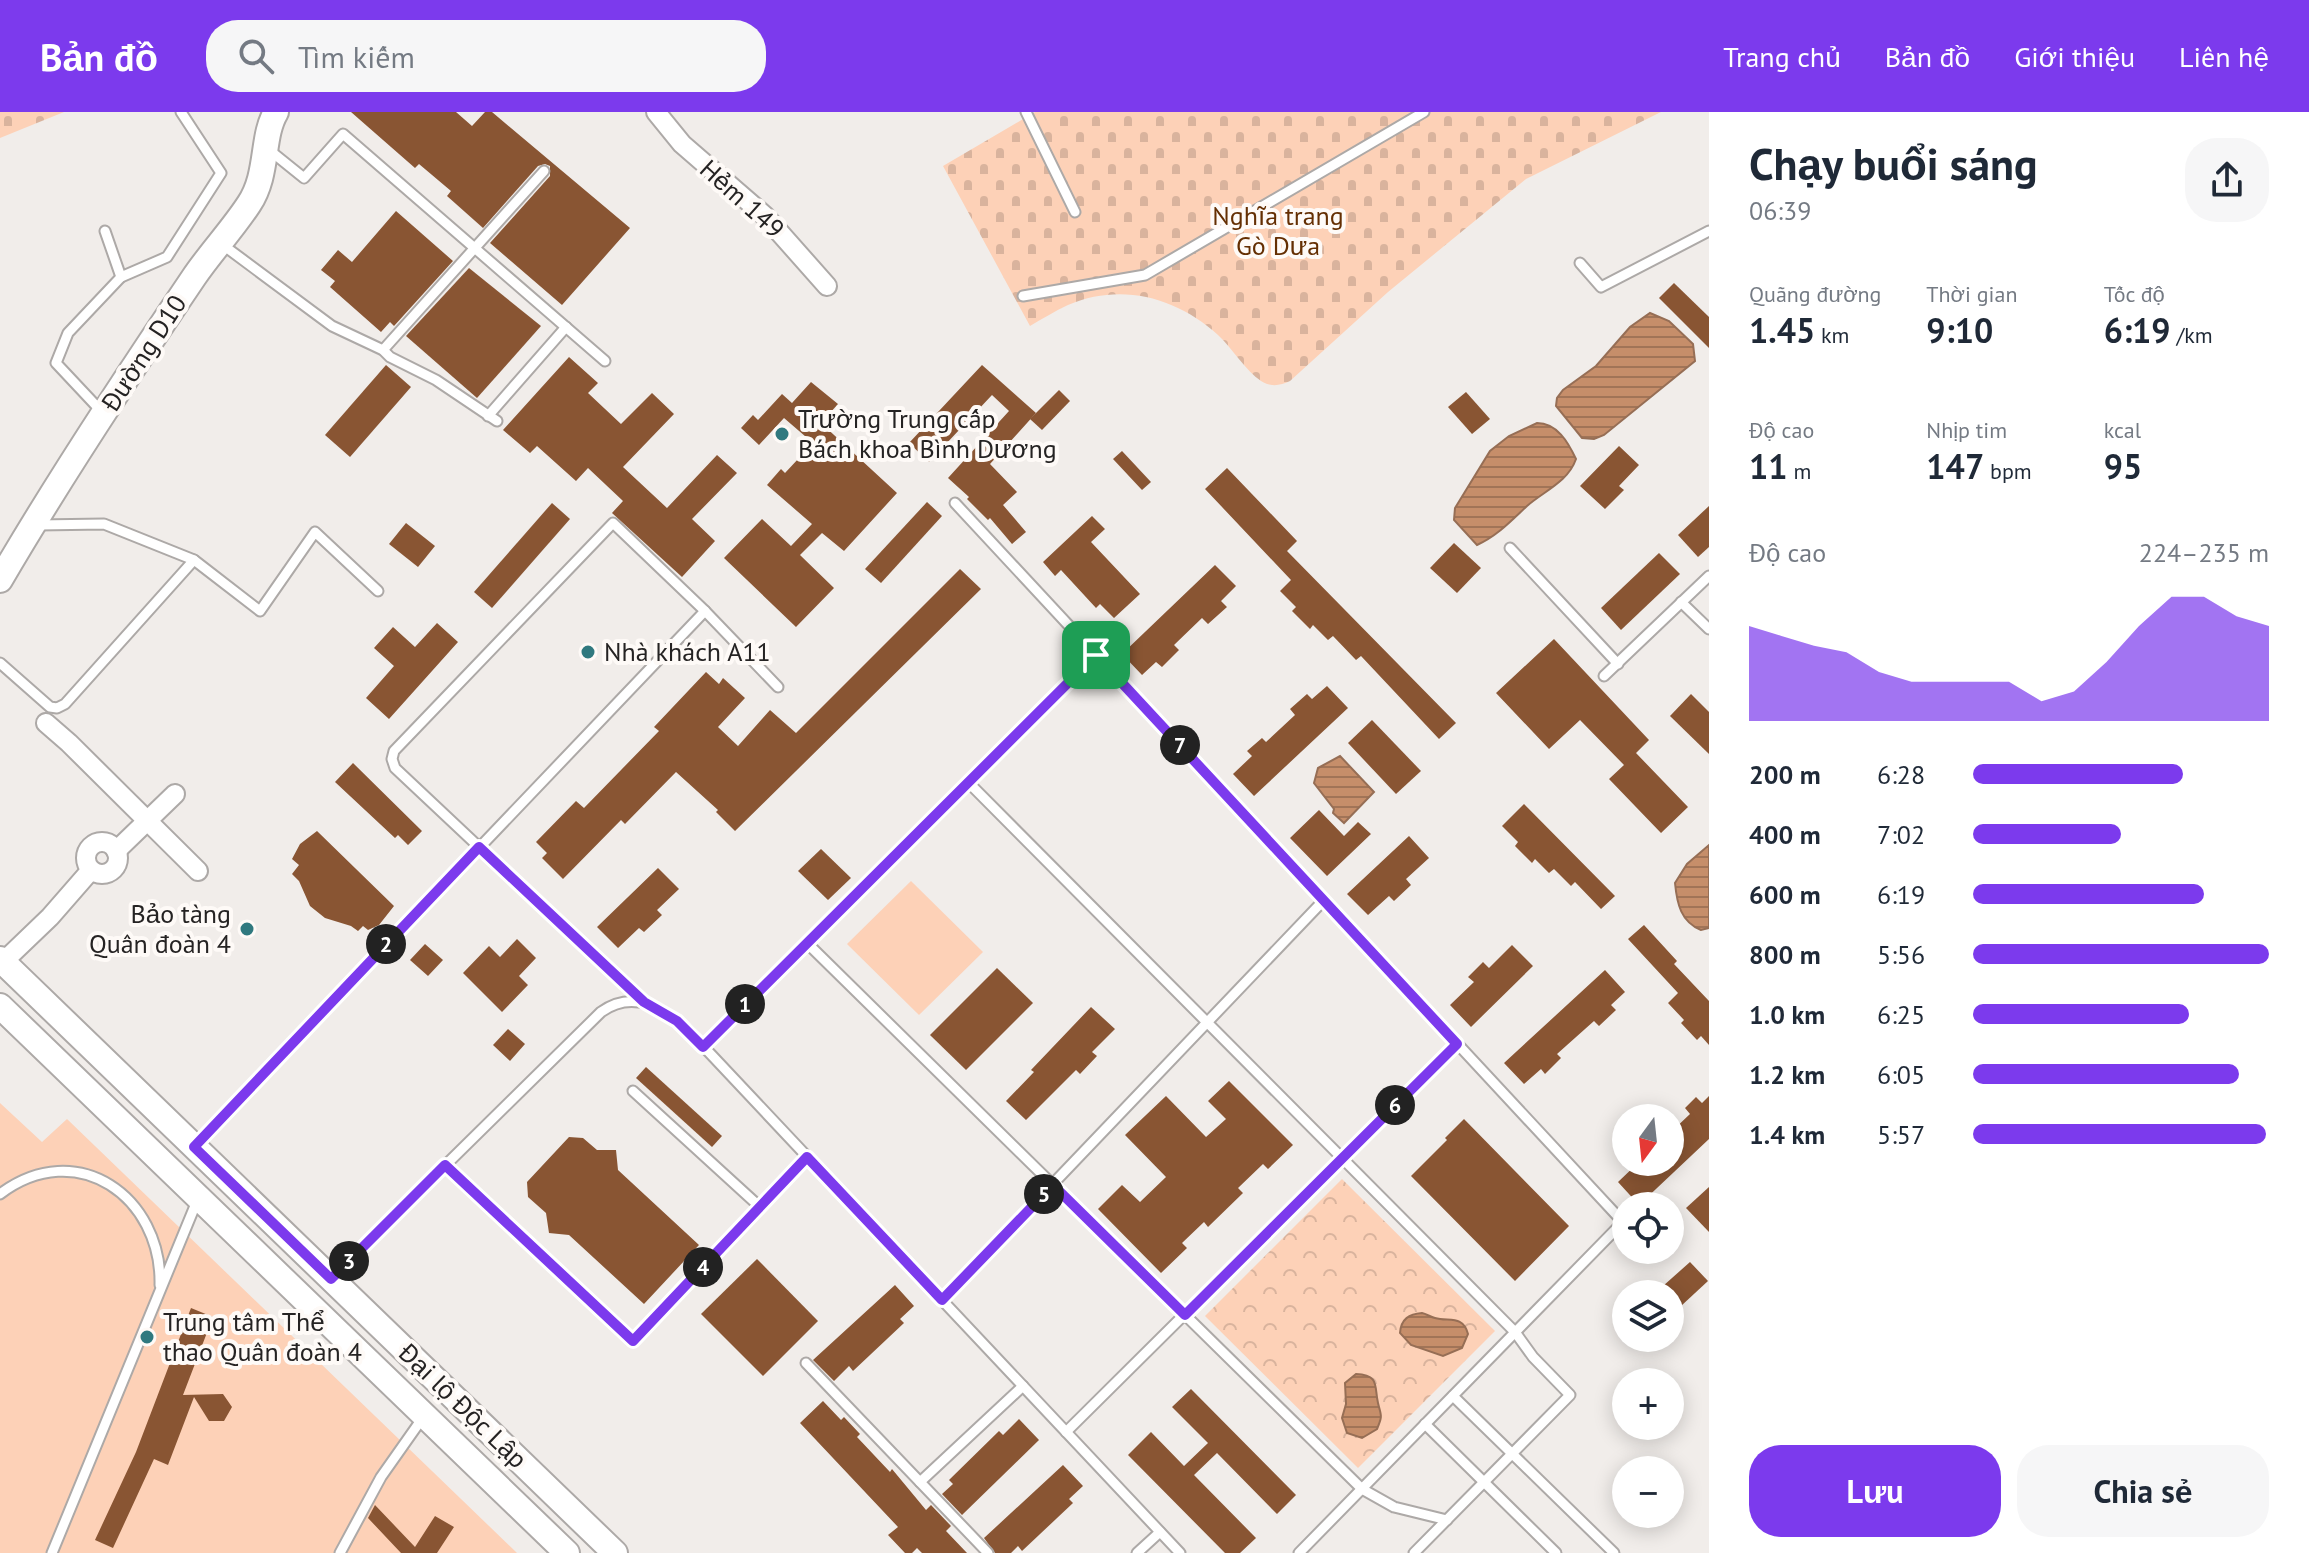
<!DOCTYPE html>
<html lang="vi">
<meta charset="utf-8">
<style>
:root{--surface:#fff;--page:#f6f6f7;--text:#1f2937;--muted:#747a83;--accent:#7c3aed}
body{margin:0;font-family:"PT Sans",sans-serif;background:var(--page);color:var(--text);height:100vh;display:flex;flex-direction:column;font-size:30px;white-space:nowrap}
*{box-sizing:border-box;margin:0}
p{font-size:26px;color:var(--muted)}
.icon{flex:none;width:44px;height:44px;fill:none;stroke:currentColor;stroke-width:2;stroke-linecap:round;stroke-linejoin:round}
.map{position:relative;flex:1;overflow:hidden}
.sheet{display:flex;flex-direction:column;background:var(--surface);width:600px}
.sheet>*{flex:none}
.needle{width:52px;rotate:195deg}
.tools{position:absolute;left:1612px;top:992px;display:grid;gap:16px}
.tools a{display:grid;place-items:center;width:72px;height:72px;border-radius:50%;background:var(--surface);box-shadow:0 4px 20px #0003;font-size:40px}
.pin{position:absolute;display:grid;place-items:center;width:68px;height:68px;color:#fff;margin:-34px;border-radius:16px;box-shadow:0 4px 12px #0006}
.km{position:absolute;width:40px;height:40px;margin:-20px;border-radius:50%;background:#222;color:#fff;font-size:22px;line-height:40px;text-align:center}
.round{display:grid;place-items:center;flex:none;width:84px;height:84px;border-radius:32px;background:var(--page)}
.summary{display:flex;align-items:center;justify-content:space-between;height:136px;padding:0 40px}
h1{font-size:44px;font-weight:600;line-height:60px}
.metrics{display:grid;grid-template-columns:repeat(3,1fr);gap:12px;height:136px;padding:8px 40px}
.metrics div{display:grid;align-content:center}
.metrics b{font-size:34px;font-weight:600}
.metrics small{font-size:22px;font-weight:400}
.metrics p{font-size:22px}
.chart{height:224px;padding:16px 40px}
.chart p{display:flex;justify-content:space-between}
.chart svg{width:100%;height:144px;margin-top:8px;fill:var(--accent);opacity:.7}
.action{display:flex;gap:16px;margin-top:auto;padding:16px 40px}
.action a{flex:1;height:92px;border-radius:32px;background:var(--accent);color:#fff;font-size:32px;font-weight:600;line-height:92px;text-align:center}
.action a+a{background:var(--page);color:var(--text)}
ul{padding:0 40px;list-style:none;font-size:26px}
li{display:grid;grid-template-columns:128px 96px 1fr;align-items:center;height:60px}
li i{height:20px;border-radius:10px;background:var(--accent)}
header{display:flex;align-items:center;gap:48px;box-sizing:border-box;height:112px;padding:0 40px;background:var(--accent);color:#fff}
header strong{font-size:38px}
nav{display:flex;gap:44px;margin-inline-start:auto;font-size:28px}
.search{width:560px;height:72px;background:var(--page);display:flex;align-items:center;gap:20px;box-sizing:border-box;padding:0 28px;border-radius:32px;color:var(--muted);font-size:30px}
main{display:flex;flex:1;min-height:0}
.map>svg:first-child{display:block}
.cemetery{fill:url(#cemetery-stones)}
.park{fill:url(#park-crowns)}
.pitch{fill:#fdd1b7}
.water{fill:url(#water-rules);stroke:#966e55;stroke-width:2}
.building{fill:#895533}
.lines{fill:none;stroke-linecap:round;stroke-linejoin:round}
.lane-casing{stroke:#ada9a7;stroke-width:13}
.street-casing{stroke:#ada9a7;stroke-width:22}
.secondary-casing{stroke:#ada9a7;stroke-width:28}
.lane{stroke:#fff;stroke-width:9}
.street{stroke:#fff;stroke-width:18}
.secondary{stroke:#fff;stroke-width:24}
.route-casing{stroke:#fff;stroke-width:16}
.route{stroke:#7c3aed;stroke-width:10}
.poi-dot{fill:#30797f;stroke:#fefaf7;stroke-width:3}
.labels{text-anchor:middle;stroke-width:8;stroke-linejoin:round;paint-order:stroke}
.street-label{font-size:26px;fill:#252323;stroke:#fefaf7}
.park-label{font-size:26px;fill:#642f03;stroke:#fefaf7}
.poi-label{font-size:26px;fill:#252323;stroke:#fefaf7;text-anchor:start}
</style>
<header>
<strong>Bản đồ</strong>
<div class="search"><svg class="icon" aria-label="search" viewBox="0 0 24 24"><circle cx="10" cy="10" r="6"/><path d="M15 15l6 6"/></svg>Tìm kiếm</div>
<nav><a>Trang chủ</a><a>Bản đồ</a><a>Giới thiệu</a><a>Liên hệ</a></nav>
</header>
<main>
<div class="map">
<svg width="1709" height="1441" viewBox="0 0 1709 1441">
<defs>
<pattern id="cemetery-stones" width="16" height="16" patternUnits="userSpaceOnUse" patternTransform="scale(2)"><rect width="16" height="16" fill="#fdd1b7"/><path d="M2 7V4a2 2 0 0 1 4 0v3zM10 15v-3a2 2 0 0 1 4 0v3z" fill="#d9b39d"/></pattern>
<pattern id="park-crowns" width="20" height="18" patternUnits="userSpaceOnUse" patternTransform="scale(2)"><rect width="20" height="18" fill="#fdd1b7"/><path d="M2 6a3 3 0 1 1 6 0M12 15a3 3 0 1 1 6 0" fill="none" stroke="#d9b39d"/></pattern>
<pattern id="water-rules" width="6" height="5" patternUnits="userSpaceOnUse" patternTransform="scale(2)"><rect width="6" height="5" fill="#c68e6a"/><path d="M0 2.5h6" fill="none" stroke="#a17457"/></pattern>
</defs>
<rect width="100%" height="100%" fill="#f1edea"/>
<g class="cemetery">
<polygon points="0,0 64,0 0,26"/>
<path d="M 1035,0 L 1661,0 L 1526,67 L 1388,180 L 1290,269 C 1280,274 1270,275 1261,269 C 1246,259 1232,236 1218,223 C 1177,186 1122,170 1068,193 C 1055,199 1042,207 1030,214 L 943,54 Z"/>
</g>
<polygon class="park" points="1342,1067 1495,1219 1358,1356 1205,1204"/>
<g class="pitch">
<polygon points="911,769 983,840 919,903 847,832"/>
<polygon points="0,991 42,1030 67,1007 517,1441 0,1441"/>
</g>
<g class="water">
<polygon points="1650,201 1669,209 1693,232 1695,249 1604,323 1594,327 1582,326 1556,294 1557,286 1563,278 1596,254 1630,215"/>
<path d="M 1537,311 C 1557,311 1568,330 1576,347 C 1568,370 1544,379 1527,394 C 1511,409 1497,424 1477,433 L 1454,408 L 1455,396 L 1490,339 L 1509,324 Z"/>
<polygon points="1340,644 1374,680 1344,711 1333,701 1334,697 1314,671 1318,656"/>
<path d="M 1709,733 L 1709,816 L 1701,818 C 1681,810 1677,792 1675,771 L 1687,752 Z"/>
<path d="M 1422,1201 C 1427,1202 1430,1205 1435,1206 C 1449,1210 1463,1203 1468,1222 L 1462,1236 L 1443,1244 L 1411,1233 L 1400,1221 C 1401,1207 1409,1202 1422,1201 Z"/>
<path d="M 1356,1262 C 1380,1263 1374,1274 1378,1291 C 1381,1304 1383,1303 1377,1317 L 1362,1326 L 1347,1321 L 1342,1306 L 1346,1292 L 1345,1271 Z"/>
</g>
<g class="building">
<polygon points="351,0 456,0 472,14 485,0 492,0 630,116 562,193 490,131 550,64 550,54 545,52 538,54 483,116 447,84 451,79 419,52 415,56"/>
<polygon points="396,99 453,149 394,214 390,210 381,220 330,175 335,169 321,158 338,138 352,150"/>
<polygon points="469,156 541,214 477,286 406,224"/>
<polygon points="1674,171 1709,205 1709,236 1659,186"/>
<polygon points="569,245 598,271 588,281 621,312 652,281 674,302 623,355 667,396 717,343 737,361 692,407 715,429 682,465 612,401 623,389 588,356 576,369 537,334 530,341 503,318"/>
<polygon points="386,253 411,275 350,345 325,323"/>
<polygon points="982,253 1036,301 990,352 1017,380 1003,393 1026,420 1012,432 990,406 988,408 967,387 969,385 948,366 1009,299 992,283 929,350 909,331"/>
<polygon points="811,270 838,292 821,311 897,381 844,439 822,421 800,443 834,476 796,515 724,446 762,407 791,434 812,412 767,373 781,357 785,361 813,331 784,306 759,333 741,316 753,303 758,308 782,282 792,291"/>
<polygon points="1059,278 1070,289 1042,318 1030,307"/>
<polygon points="1466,280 1490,307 1472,322 1448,295"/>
<polygon points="1619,334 1639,353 1619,374 1624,378 1605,397 1580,374"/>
<polygon points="1122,339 1151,370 1142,378 1113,347"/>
<polygon points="1227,356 1297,429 1287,439 1456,611 1439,627 1361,544 1356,548 1333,524 1328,528 1313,513 1310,517 1292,499 1296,495 1280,479 1291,468 1205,377"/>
<polygon points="927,390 942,404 881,471 865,457"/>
<polygon points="552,391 570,407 492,496 474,480"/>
<polygon points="1709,394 1709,435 1698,445 1678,423"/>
<polygon points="1092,404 1105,417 1091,430 1140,482 1114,506 1100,492 1096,496 1061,458 1055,464 1043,450"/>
<polygon points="406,411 435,434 418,455 389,432"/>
<polygon points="1454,431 1481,456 1457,481 1430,456"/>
<polygon points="1659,441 1680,462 1621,518 1601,496"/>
<polygon points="1215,453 1236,474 1221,489 1227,495 1208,512 1202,506 1174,533 1179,538 1162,555 1156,550 1142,563 1122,542"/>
<polygon points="960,457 981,477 735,719 716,700 718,698 676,660 625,712 621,708 563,767 542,746 547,741 536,730 576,689 584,696 659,619 654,615 706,560 719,572 723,566 745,586 718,615 738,634 770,598 796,621"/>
<polygon points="437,511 458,530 389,607 366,586 394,554 374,536 393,515 415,535"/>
<polygon points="1554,527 1649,628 1636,641 1688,695 1661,721 1609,667 1624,653 1580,608 1549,637 1496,581"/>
<polygon points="1327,574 1348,596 1254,684 1233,662 1252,644 1247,639 1262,626 1266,630 1295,603 1290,597 1307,582 1312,587"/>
<polygon points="1691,582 1709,600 1709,642 1670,604"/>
<polygon points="1372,608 1421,659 1396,682 1348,631"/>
<polygon points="353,651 422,719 408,733 398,723 395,726 335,670"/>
<polygon points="1524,692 1615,784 1601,797 1575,770 1571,774 1554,757 1549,761 1535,747 1532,751 1515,734 1518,730 1502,714"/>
<polygon points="1319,698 1344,724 1358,710 1371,722 1327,764 1290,726"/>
<polygon points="317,719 394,794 379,813 368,818 363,814 358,819 351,814 325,806 310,794 299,769 292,762 299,753 292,747 300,732"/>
<polygon points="1409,724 1429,746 1406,767 1411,773 1394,789 1389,784 1368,803 1347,782"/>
<polygon points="821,737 851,766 828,788 798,759"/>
<polygon points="658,756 679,777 657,798 662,803 644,820 639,816 618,836 597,815"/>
<polygon points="1644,813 1677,849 1674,852 1709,889 1709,933 1701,924 1697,928 1681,911 1684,908 1668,891 1678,881 1628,827"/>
<polygon points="517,827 536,846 519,864 528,873 502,900 463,861 489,834 500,845"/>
<polygon points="425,832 443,848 428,864 410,848"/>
<polygon points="1512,833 1533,854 1471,915 1450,893 1474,870 1468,865 1483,850 1489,856"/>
<polygon points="997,856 1033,891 966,958 930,923"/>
<polygon points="1605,858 1625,880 1611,893 1616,898 1599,914 1594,909 1557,942 1561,946 1545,962 1541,957 1524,972 1504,951"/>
<polygon points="1091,895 1115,917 1092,940 1097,944 1080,962 1076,958 1026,1008 1006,989 1034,960 1031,958"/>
<polygon points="508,917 525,932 510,949 493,933"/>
<polygon points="646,955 722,1024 712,1035 636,966"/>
<polygon points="1229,969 1293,1033 1268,1057 1263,1052 1238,1076 1243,1081 1208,1115 1204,1110 1182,1131 1187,1136 1161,1161 1098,1097 1122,1073 1140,1090 1166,1065 1125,1023 1166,984 1206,1025 1226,1007 1208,989"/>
<polygon points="1709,984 1709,1027 1639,1093 1618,1070 1639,1050 1670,1050 1670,1021 1690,1002 1685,996 1696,985 1702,991"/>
<polygon points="1464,1007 1569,1114 1515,1169 1411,1064 1447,1028 1445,1026"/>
<polygon points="569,1025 583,1026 597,1038 616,1038 618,1058 699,1133 644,1192 569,1123 549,1121 546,1101 528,1085 527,1070"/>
<polygon points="1709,1075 1709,1120 1686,1096"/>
<polygon points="757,1147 818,1209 763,1264 701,1202"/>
<polygon points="1690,1150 1708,1169 1681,1194 1663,1174"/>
<polygon points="895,1173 914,1194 900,1207 904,1211 853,1259 849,1254 834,1269 813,1248"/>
<polygon points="191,1196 213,1205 183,1283 223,1282 232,1295 224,1309 209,1309 194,1285 168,1353 154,1347 113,1436 95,1428 136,1340"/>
<polygon points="1191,1277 1296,1383 1277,1402 1217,1341 1194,1363 1256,1426 1240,1441 1225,1441 1128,1343 1151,1320 1184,1354 1208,1331 1172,1295"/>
<polygon points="823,1289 841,1308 844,1305 860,1322 857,1325 890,1360 892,1357 926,1398 931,1393 951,1414 946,1419 967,1441 922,1441 917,1436 912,1441 905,1441 888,1423 898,1415 800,1311"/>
<polygon points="1019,1307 1039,1328 962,1403 942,1382 953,1372 949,1368 999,1319 1003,1323"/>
<polygon points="1063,1353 1083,1374 1069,1387 1073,1391 1022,1439 1018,1434 1011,1441 995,1441 984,1426"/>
<polygon points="375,1393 415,1435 435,1404 454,1415 437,1441 401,1441 368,1406"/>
</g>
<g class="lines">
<defs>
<g id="lane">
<polyline points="1026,0 1075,100"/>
<polyline points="268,37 304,66 343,22 605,249"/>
<polyline points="223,133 332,214 383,238 390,245 436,268 497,309"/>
<polyline points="1580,151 1601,175 1709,119"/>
<polyline points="121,165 167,145 221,61 181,0"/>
<polyline points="1023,184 1145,163 1424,0"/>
<polyline points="383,238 544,59"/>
<polyline points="102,300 56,251 68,221 121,165 105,119"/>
<polyline points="488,304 566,215"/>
<polyline points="955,391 1623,1110 1299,1441"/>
<polyline points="38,413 104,412 194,448 260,499 315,420 378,479"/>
<polyline points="1510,436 1618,552"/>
<polyline points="1681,490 1709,517"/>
<polyline points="0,551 50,595 57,596 65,592 194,448"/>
<polyline points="1604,564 1709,464"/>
<polyline points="968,670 1515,1220 1533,1245 1570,1283 1414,1441"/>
<polyline points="807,831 1362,1377 1394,1395 1447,1408"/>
<polyline points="644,890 395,656 392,647 394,639 613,411 705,499 778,575"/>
<polyline points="703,935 1096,543"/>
<polyline points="633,979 760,1095"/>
<polyline points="194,1035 705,499"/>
<polyline points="445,1053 633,1229 807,1045"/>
<path d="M 0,1082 C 77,1024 162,1085 160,1173"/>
<path d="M 333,1164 L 601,900 C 634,877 662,896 688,918 L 1180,1441"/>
<polyline points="942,1188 1324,788"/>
<polyline points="806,1251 988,1441"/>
<polyline points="1453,1284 1614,1441"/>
<polyline points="1425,1312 1556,1441"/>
<polyline points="1066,1320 1457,932"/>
<polyline points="920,1370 1023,1274"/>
<polyline points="52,1441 197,1089"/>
<polyline points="340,1441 381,1365 424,1304"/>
<polyline points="1137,1441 1160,1420"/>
</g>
<g id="street">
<polyline points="656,0 682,32 765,104 827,174"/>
<polyline points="46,611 69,631 198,759"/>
<circle cx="102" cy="746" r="16"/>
<polyline points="116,739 175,682"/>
<polyline points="3,850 50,805 91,758"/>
</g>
<g id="secondary">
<path d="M 0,468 C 60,365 127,264 194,165 C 211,140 232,118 249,92 C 269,62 261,25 276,0"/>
<polyline points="0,847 615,1441"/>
<polyline points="0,894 567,1441"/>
</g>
</defs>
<use href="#lane" class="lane-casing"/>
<use href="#street" class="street-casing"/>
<use href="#secondary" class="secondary-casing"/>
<use href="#lane" class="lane"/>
<use href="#street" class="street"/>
<use href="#secondary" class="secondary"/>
</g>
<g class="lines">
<defs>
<polygon id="route" points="1096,543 1457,932 1185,1203 1053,1073 942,1188 807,1045 633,1229 445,1053 331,1167 194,1035 479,735 644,890 677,909 703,935"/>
</defs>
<use href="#route" class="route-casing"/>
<use href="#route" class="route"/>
</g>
<g class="poi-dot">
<circle cx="782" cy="322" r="8"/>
<circle cx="588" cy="540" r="8"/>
<circle cx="247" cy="817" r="8"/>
<circle cx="147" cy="1225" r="8"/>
</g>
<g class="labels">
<g class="street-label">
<text transform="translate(742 87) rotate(42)" y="9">Hẻm 149</text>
<text transform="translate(144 241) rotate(-57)" y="9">Đường D10</text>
<text transform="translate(463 1294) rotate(44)" y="9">Đại lộ Độc Lập</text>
</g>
<g class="park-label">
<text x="1278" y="113">Nghĩa trang<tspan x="1278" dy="30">Gò Dưa</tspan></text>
</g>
<g class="poi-label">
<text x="798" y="316">Trường Trung cấp<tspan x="798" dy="30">Bách khoa Bình Dương</tspan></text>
<text x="604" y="549">Nhà khách A11</text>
<text x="231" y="811" text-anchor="end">Bảo tàng<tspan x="231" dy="30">Quân đoàn 4</tspan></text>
<text x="163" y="1219">Trung tâm Thể<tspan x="163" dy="30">thao Quân đoàn 4</tspan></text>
</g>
</g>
</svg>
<div class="tools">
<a><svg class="needle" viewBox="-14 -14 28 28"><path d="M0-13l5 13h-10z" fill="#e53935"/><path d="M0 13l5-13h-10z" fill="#747a83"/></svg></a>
<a><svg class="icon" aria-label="locate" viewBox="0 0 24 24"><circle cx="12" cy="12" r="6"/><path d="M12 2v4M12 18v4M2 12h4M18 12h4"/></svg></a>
<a><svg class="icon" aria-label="layers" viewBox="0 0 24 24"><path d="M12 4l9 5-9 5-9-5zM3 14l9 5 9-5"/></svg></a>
<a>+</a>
<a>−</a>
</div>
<div class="pin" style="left:1096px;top:543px;background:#1e9e55"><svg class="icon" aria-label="arrive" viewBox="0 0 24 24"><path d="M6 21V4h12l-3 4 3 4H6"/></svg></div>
<b class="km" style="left:745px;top:892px">1</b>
<b class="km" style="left:386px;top:832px">2</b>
<b class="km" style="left:349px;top:1149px">3</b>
<b class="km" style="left:703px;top:1155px">4</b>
<b class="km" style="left:1044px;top:1082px">5</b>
<b class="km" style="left:1395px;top:993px">6</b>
<b class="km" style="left:1180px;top:633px">7</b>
</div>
<section class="sheet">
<div class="summary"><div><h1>Chạy buổi sáng</h1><p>06:39</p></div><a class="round"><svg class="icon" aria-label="share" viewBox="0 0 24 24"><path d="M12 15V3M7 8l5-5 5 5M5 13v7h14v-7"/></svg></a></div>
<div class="metrics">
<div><p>Quãng đường</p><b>1.45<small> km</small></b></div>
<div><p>Thời gian</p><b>9:10</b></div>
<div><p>Tốc độ</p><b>6:19<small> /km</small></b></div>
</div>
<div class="metrics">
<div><p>Độ cao</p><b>11<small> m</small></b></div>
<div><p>Nhịp tim</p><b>147<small> bpm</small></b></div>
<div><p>kcal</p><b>95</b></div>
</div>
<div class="chart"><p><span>Độ cao</span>224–235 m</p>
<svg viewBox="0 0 160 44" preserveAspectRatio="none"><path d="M0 44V15L10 18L20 21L30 23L40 29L50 32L60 32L70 32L80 32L90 38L100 35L110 26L120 15L130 6L140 6L150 12L160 15V44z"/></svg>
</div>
<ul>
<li><b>200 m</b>6:28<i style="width:71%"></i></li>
<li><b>400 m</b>7:02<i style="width:50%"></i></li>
<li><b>600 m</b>6:19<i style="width:78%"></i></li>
<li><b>800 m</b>5:56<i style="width:100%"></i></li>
<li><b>1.0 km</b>6:25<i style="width:73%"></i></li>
<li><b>1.2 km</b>6:05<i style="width:90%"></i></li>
<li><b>1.4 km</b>5:57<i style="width:99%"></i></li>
</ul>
<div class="action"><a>Lưu</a><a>Chia sẻ</a></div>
</section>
</main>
